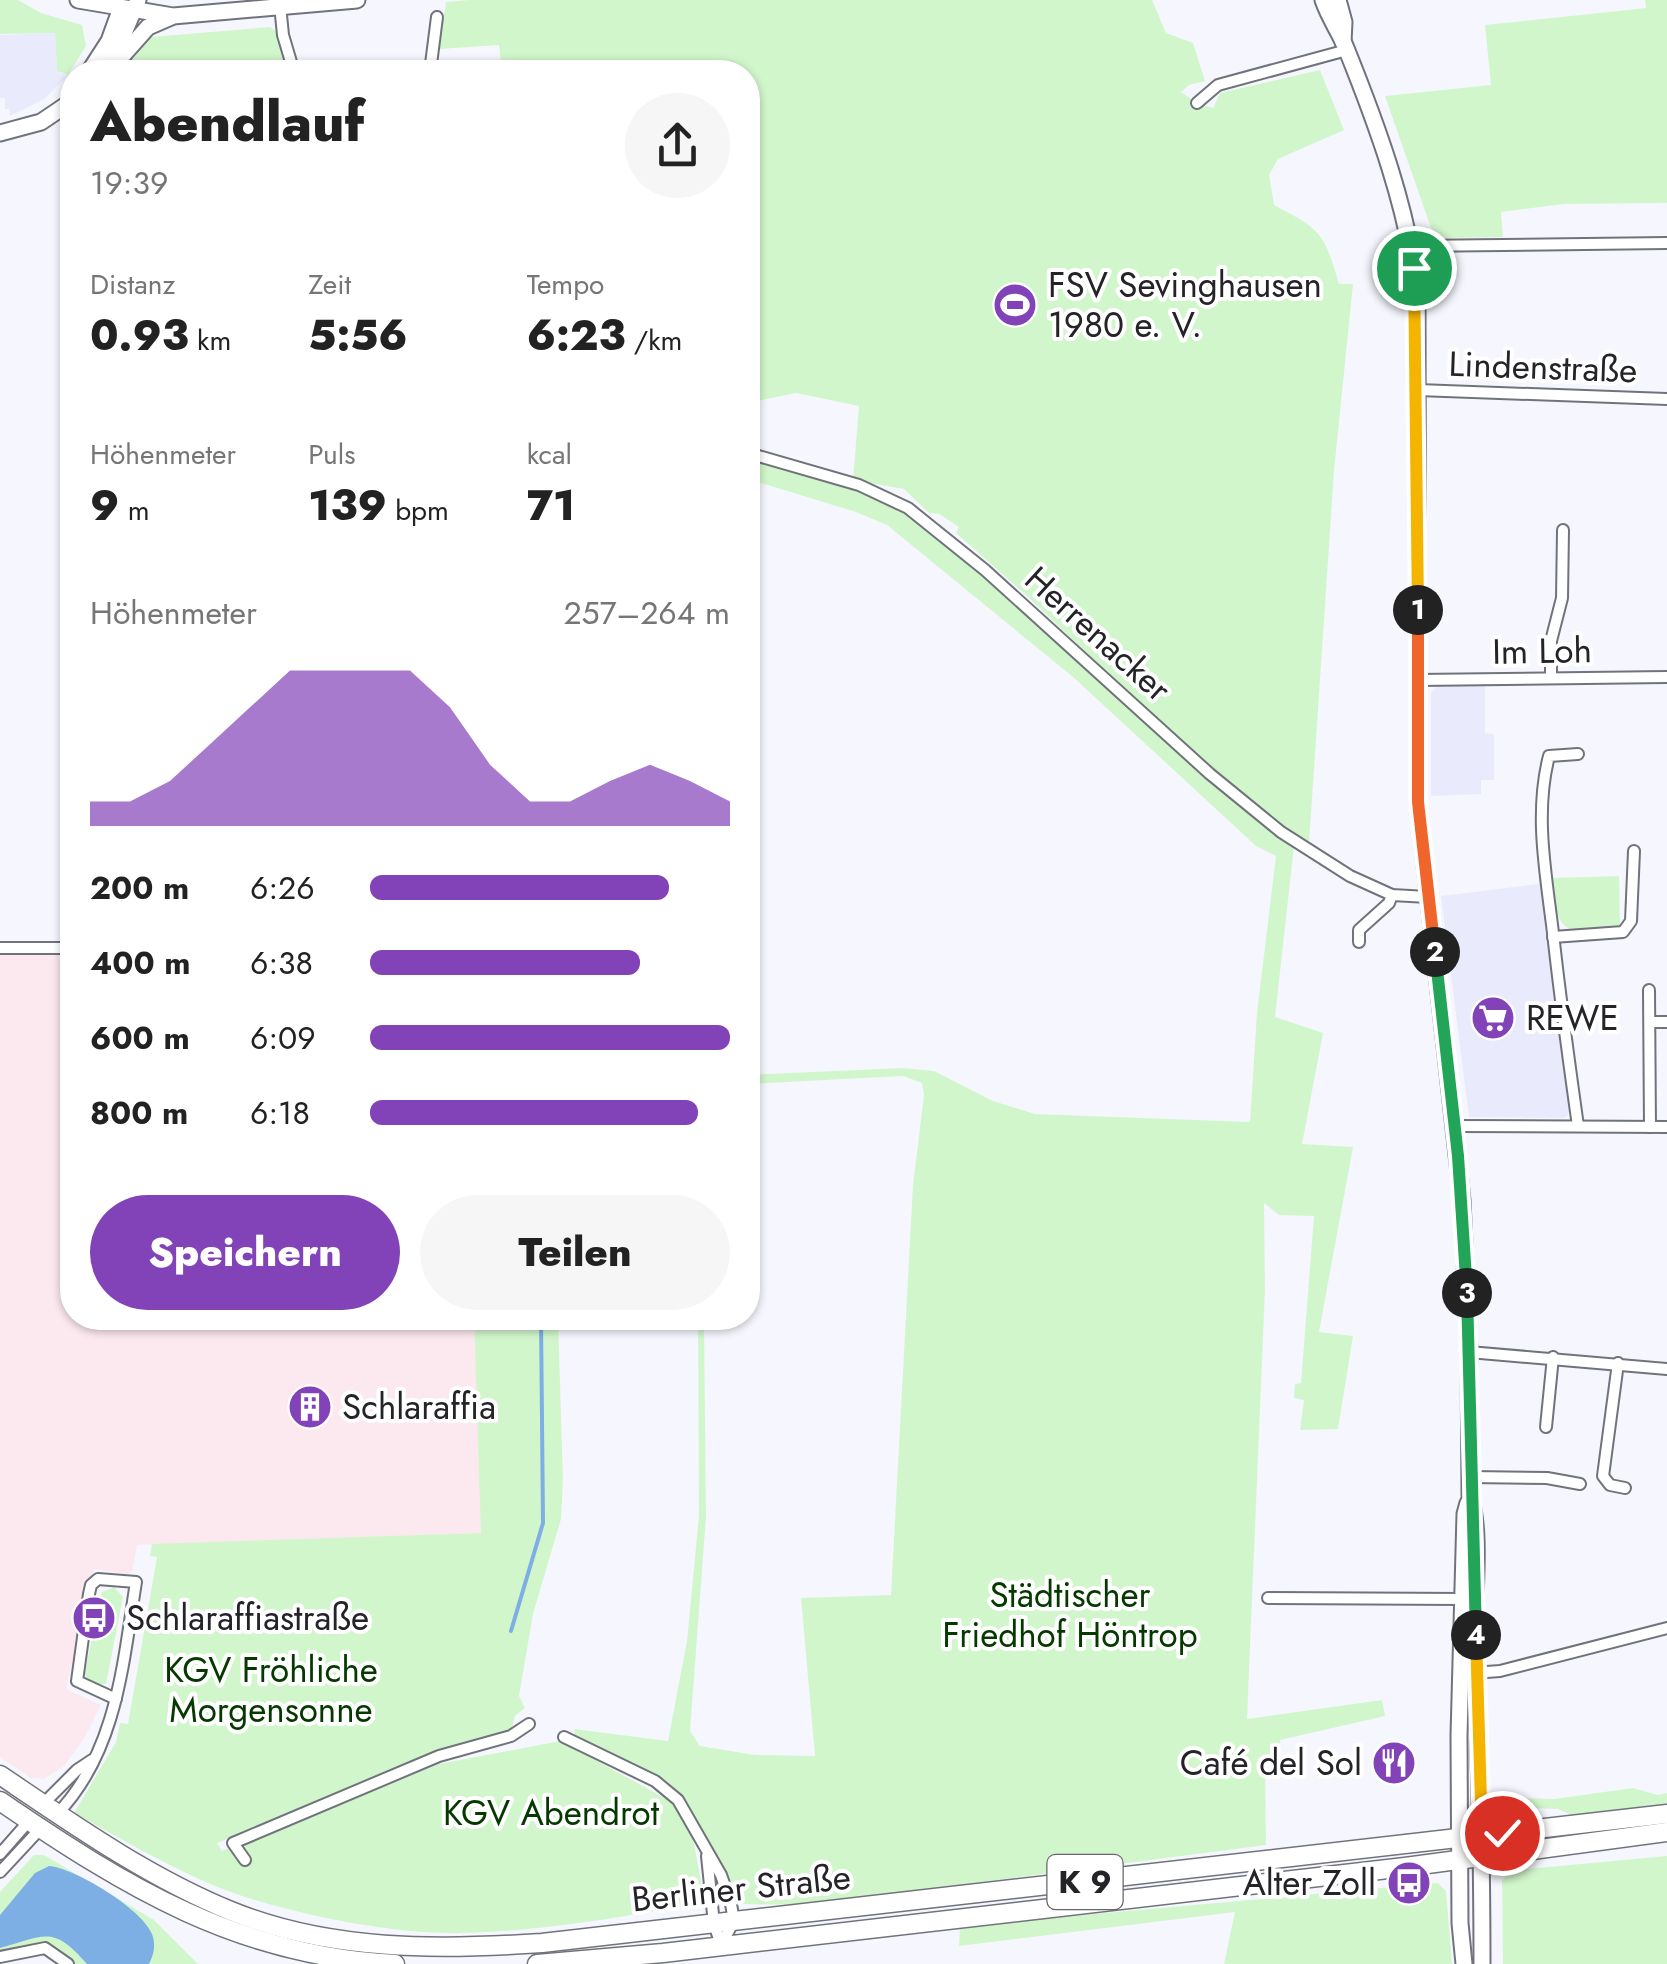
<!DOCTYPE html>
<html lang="de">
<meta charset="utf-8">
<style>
:root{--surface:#fff;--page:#f6f6f6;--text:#222;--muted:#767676;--accent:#8243b8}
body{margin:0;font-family:Jost,sans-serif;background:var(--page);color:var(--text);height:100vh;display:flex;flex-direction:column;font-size:38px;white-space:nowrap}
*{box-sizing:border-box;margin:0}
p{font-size:32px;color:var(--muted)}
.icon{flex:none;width:55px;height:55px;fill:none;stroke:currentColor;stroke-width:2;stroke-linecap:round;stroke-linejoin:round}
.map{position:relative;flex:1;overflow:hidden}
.details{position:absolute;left:60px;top:60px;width:700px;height:1270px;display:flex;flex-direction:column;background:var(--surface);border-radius:40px;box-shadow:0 2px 8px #0004}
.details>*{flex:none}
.pin{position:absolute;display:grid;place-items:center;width:85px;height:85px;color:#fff;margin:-42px;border:5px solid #fff;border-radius:50%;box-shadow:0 2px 10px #0007}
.km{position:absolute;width:50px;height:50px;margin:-25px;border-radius:50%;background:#222;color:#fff;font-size:28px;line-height:50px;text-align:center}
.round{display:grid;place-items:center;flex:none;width:105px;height:105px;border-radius:52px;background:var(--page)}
.overview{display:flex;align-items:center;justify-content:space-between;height:170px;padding:0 30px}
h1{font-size:55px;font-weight:800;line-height:75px}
.stats{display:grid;grid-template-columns:repeat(3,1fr);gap:15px;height:170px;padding:10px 30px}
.stats div{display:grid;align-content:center}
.stats b{font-size:42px;font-weight:800}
.stats small{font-size:28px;font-weight:400}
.stats p{font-size:28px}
.chart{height:280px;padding:20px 30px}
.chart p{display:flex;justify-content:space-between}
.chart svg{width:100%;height:180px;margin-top:10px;fill:var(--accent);opacity:.7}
.button{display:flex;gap:20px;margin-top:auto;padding:20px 30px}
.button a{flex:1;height:115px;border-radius:60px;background:var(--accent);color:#fff;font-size:40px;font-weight:800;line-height:115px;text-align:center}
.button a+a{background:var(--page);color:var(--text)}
ul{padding:0 30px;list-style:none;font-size:32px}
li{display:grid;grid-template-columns:160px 120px 1fr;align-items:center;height:75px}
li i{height:25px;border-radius:12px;background:var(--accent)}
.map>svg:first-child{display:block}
.built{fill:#e9ebfd}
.industrial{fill:#fce8ef}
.green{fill:#d2f6cc}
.water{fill:#7dafe5}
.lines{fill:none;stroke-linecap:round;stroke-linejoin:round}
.stream{stroke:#7dafe5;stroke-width:4}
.street-casing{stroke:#71737c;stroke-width:14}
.secondary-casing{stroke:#71737c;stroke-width:19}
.primary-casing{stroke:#71737c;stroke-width:21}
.street{stroke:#fff;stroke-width:10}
.secondary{stroke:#fff;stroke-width:15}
.primary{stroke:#fff;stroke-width:18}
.split-1-casing{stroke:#fff;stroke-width:20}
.split-2-casing{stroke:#fff;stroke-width:20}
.split-3-casing{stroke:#fff;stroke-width:20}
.split-4-casing{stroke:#fff;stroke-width:20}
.split-5-casing{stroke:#fff;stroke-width:20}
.split-1{stroke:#f5b400;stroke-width:12}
.split-2{stroke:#f0652b;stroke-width:12}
.split-3{stroke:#22a559;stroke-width:12}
.split-4{stroke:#22a559;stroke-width:12}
.split-5{stroke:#f5b400;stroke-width:12}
.labels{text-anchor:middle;stroke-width:8;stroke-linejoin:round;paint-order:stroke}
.shield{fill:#fff;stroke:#666668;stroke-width:2.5}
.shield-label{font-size:32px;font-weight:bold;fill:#242428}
.poi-label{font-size:35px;fill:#242428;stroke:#fff;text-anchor:start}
.street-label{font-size:35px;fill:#242428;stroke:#fff}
.park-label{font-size:35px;fill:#063900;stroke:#fff}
</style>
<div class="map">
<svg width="1667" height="1964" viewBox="0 0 1667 1964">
<rect width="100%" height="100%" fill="#f6f7fe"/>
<g class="built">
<polygon points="55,33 57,71 68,76 44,99 10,116 9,109 5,109 5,98 0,98 0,35"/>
<polygon points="1485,683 1485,733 1494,734 1494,780 1481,780 1481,794 1431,796 1431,692 1441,684"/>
<polygon points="1537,884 1541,885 1571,1107 1567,1117 1562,1118 1469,1117 1441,896"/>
</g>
<polygon class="industrial" points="0,952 72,954 72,1318 474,1318 482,1533 137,1545 132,1572 127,1574 94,1569 66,1689 101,1705 85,1737 65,1765 44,1779 31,1778 0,1757"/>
<g class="green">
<polygon points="0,0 18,0 41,13 82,25 86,46 68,75 57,71 55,33 0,34"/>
<path d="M 469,0 L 1152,0 L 1166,33 L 1193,43 L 1205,81 L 1189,85 L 1181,92 L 1197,103 L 1213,108 L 1220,93 L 1320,70 L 1344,130 L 1278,159 L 1269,175 L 1274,205 C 1322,230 1324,233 1339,284 L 1353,284 L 1334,471 L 1309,844 L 1292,837 L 1199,760 L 1027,596 L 956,533 L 959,527 L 939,514 L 929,513 L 904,489 L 853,480 L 859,406 L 796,393 L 748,403 L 748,72 L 502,72 L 499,45 L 439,49 L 446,2 Z"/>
<polygon points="1645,0 1667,0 1667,203 1564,204 1501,212 1503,237 1445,238 1431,228 1385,96 1491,85 1485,25 1646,8"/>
<polygon points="270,27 277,32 286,72 121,72 151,37"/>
<path d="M 748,456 C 813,475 875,490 932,529 L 1281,835 L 1281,841 L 1291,842 L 1294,846 L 1275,1017 L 1323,1033 L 1302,1144 L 1353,1147 L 1319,1332 L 1353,1336 L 1338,1429 L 1300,1430 L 1304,1400 L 1294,1398 L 1295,1384 L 1301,1383 L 1314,1216 L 1279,1215 L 1264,1203 L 1265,1289 L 1247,1719 L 1382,1700 L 1385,1716 L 1280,1740 L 1281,1750 L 1276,1757 L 1265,1759 L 1266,1845 L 804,1905 L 739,1904 L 681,1796 L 576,1741 L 574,1729 L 668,1741 L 687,1641 L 699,1516 L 698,1318 L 704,1318 L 706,1517 L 690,1731 L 700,1746 L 755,1755 L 815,1756 L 801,1598 L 891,1595 L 913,1185 L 924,1095 L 922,1083 L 903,1076 L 748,1084 L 748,1075 L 902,1068 L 934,1071 L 993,1101 L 1035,1114 L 1250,1122 L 1257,1013 L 1276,856 L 1256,846 L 1073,677 L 887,525 L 856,512 L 748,479 Z"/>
<path d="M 1619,876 L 1620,927 C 1563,937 1556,933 1552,878 Z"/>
<path d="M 474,1318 L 558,1318 L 563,1479 L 561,1519 L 533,1614 L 519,1696 L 525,1708 L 515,1716 L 510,1735 L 461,1744 L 217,1843 L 222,1851 L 439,1764 L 560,1741 L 676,1804 L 693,1839 L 705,1902 C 623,1917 539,1932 456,1933 C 393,1934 305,1916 245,1897 C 185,1877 129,1843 74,1813 L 116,1742 L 120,1723 L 128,1724 L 157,1557 L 150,1556 L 152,1544 L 481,1533 Z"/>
<polygon points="114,1587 123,1597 106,1684 94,1684 84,1676 102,1592"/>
<polygon points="1633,1788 1658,1795 1667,1793 1667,1803 1574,1816 1558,1809 1504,1807 1503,1812 1498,1813 1493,1807 1493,1797 1554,1799"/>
<polygon points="34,1855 44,1855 154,1920 198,1964 62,1964 43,1953 0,1962 0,1892"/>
<polygon points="1667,1856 1667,1964 1503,1964 1502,1880 1515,1870"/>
<polygon points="1438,1883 1446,1891 1452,1964 1224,1964 1235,1912 959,1946 960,1926"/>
</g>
<path class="water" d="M 49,1866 C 75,1868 142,1909 152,1934 C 156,1945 154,1954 149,1964 L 87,1964 C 53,1925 46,1935 0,1948 L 0,1915 L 35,1873 Z"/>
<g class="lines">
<g class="stream">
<polyline points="130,60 142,72"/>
<polyline points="511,1631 543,1523 541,1318"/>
</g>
<defs>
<g id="street">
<polyline points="280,5 283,35 294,72"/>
<polyline points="430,72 437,17"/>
<polyline points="68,103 72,118"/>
<polyline points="1197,103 1218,85 1347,50"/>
<polyline points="1411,246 1667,243"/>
<polyline points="1418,390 1667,399"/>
<polyline points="748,453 859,485 908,508 985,570 1210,774 1281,832 1350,876 1392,895 1428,897"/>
<polyline points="1551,678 1551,641 1562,598 1563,530"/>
<polyline points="1417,680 1667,677"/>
<polyline points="1553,937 1623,932 1631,921 1634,851"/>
<polyline points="1359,942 1359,930 1389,903 1392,895"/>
<polyline points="0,948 72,948"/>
<polyline points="1649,990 1650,1127"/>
<polyline points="1650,1022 1667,1022"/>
<polyline points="1456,1126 1667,1127"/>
<path d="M 1578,1126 C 1569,1062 1560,998 1553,933 C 1546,874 1534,814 1549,756 L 1578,754"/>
<polyline points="1469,1352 1667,1369"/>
<polyline points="1618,1363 1603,1476 1610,1485 1625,1488"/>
<polyline points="1546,1427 1553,1357"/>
<polyline points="1470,1477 1547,1478 1580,1484"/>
<polyline points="1268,1598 1464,1599"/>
<polyline points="1473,1673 1500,1671 1667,1628"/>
<polyline points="564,1737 655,1781 678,1800 721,1875 731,1904 734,1921 721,1945"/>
<polyline points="44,1803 77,1770 92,1760"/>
<path d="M 58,1813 C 117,1751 123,1663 136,1582 L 98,1579 L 91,1585 L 89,1594 L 77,1681 L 116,1699"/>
<polyline points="0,1854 29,1821"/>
<polyline points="707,1856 714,1924 721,1945"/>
<polyline points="245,1860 233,1843 439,1756 511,1736 529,1724"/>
<polyline points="0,1872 41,1828"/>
<polyline points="0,1957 45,1948 68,1964"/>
</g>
<g id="secondary">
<polyline points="78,0 173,16 357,0"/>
<path d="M 1323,0 C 1329,18 1339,31 1346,48 C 1377,125 1408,209 1417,291 L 1418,802 L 1462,1200 L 1469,1352 L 1470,1495 C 1481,1536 1474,1582 1475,1625 C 1479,1738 1482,1851 1482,1964"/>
<polyline points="1338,0 1344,22 1343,42"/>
<polyline points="113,59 138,0"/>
<polyline points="89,72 109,41 121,8"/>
<polyline points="108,72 148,27 171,17"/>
<polyline points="0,133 41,122 72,101"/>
<polyline points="1464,1964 1460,1923 1459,1736 1465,1514 1468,1503"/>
</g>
<g id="primary">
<path d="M 0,1775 C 74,1825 148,1877 231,1911 C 329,1951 438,1950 542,1943 L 1667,1814"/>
<path d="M 0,1801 C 126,1887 238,1956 395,1964"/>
<polyline points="537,1964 663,1953 1405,1867 1667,1832"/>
</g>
</defs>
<use href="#street" class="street-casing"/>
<use href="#secondary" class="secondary-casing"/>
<use href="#primary" class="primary-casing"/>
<use href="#street" class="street"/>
<use href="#secondary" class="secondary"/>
<use href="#primary" class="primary"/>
</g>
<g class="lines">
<defs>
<polyline id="split-1" points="1414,268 1418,610"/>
<polyline id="split-2" points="1418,610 1418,802 1435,952"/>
<polyline id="split-3" points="1435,952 1458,1156 1467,1293"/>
<polyline id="split-4" points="1467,1293 1476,1635"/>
<polyline id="split-5" points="1476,1635 1482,1835 1502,1833"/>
</defs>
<use href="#split-1" class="split-1-casing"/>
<use href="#split-2" class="split-2-casing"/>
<use href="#split-3" class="split-3-casing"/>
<use href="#split-4" class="split-4-casing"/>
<use href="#split-5" class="split-5-casing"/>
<use href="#split-1" class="split-1"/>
<use href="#split-2" class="split-2"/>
<use href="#split-3" class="split-3"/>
<use href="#split-4" class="split-4"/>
<use href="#split-5" class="split-5"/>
</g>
<defs>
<symbol id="stadium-disc" viewBox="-11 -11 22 22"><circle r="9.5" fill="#8243b8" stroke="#fff"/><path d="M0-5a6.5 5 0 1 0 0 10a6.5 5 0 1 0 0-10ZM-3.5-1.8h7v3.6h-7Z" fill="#fff"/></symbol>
<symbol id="supermarket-disc" viewBox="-11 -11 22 22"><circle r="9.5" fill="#8243b8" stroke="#fff"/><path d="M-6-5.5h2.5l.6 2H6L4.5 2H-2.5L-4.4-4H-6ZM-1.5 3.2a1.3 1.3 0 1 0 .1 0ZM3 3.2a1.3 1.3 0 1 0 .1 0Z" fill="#fff"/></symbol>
<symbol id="building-disc" viewBox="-11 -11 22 22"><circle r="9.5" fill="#8243b8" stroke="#fff"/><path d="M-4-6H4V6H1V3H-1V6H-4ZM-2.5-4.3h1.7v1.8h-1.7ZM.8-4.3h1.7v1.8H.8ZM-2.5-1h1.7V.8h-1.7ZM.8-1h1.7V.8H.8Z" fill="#fff"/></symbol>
<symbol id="bus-disc" viewBox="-11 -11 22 22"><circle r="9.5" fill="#8243b8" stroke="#fff"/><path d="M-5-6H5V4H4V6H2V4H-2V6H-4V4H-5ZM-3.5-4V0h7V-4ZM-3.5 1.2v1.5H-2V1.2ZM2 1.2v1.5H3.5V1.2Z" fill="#fff"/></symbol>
<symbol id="restaurant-disc" viewBox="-11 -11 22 22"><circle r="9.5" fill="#8243b8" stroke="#fff"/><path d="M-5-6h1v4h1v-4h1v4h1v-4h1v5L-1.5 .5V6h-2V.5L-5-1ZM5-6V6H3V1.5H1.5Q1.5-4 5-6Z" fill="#fff"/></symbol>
</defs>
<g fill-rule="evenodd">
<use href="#stadium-disc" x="990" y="280" width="50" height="50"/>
<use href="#supermarket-disc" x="1468" y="993" width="50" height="50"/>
<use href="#building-disc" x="285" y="1382" width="50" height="50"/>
<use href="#bus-disc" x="69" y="1593" width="50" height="50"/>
<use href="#restaurant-disc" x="1369" y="1738" width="50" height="50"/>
<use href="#bus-disc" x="1384" y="1858" width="50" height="50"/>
</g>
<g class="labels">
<rect class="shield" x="1047.5" y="1855" width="75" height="54" rx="8"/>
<g class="shield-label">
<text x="1085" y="1893">K 9</text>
</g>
<g class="poi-label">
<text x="1048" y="297">FSV Sevinghausen<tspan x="1048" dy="40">1980 e. V.</tspan></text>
<text x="1526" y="1030">REWE</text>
<text x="342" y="1419">Schlaraffia</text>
<text x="126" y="1630">Schlaraffiastraße</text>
<text x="1362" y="1775" text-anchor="end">Café del Sol</text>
<text x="1376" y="1895" text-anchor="end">Alter Zoll</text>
</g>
<g class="street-label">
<text transform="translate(1543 367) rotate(2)" y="12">Lindenstraße</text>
<text transform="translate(1098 634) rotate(42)" y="12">Herrenacker</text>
<text transform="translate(1542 651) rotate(-1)" y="12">Im Loh</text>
<text transform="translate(741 1888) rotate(-6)" y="12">Berliner Straße</text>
</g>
<g class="park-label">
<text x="1070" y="1607">Städtischer<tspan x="1070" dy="40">Friedhof Höntrop</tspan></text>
<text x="271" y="1682">KGV Fröhliche<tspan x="271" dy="40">Morgensonne</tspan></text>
<text x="551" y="1825">KGV Abendrot</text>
</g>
</g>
</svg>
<div class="pin" style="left:1414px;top:268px;background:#1e9e55"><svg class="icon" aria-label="arrive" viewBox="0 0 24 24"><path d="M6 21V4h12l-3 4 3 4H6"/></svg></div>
<div class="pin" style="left:1502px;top:1833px;background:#d93025"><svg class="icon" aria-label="check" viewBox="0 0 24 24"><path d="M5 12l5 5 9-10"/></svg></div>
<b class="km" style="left:1418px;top:610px">1</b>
<b class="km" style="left:1435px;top:952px">2</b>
<b class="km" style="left:1467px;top:1293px">3</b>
<b class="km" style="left:1476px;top:1635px">4</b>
<section class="details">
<div class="overview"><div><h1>Abendlauf</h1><p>19:39</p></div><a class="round"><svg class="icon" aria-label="share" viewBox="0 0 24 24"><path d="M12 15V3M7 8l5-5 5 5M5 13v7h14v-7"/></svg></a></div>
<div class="stats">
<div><p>Distanz</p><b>0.93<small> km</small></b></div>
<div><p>Zeit</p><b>5:56</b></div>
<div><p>Tempo</p><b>6:23<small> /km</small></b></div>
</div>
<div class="stats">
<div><p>Höhenmeter</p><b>9<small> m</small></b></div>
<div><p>Puls</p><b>139<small> bpm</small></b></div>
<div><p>kcal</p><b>71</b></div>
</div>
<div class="chart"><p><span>Höhenmeter</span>257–264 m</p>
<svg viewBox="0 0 160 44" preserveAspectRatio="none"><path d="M0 44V38L10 38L20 33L30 24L40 15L50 6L60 6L70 6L80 6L90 15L100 29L110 38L120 38L130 33L140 29L150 33L160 38V44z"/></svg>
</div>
<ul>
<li><b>200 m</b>6:26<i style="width:83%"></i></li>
<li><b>400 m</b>6:38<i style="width:75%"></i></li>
<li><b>600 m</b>6:09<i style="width:100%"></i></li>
<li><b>800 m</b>6:18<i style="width:91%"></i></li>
</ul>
<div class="button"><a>Speichern</a><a>Teilen</a></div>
</section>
</div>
